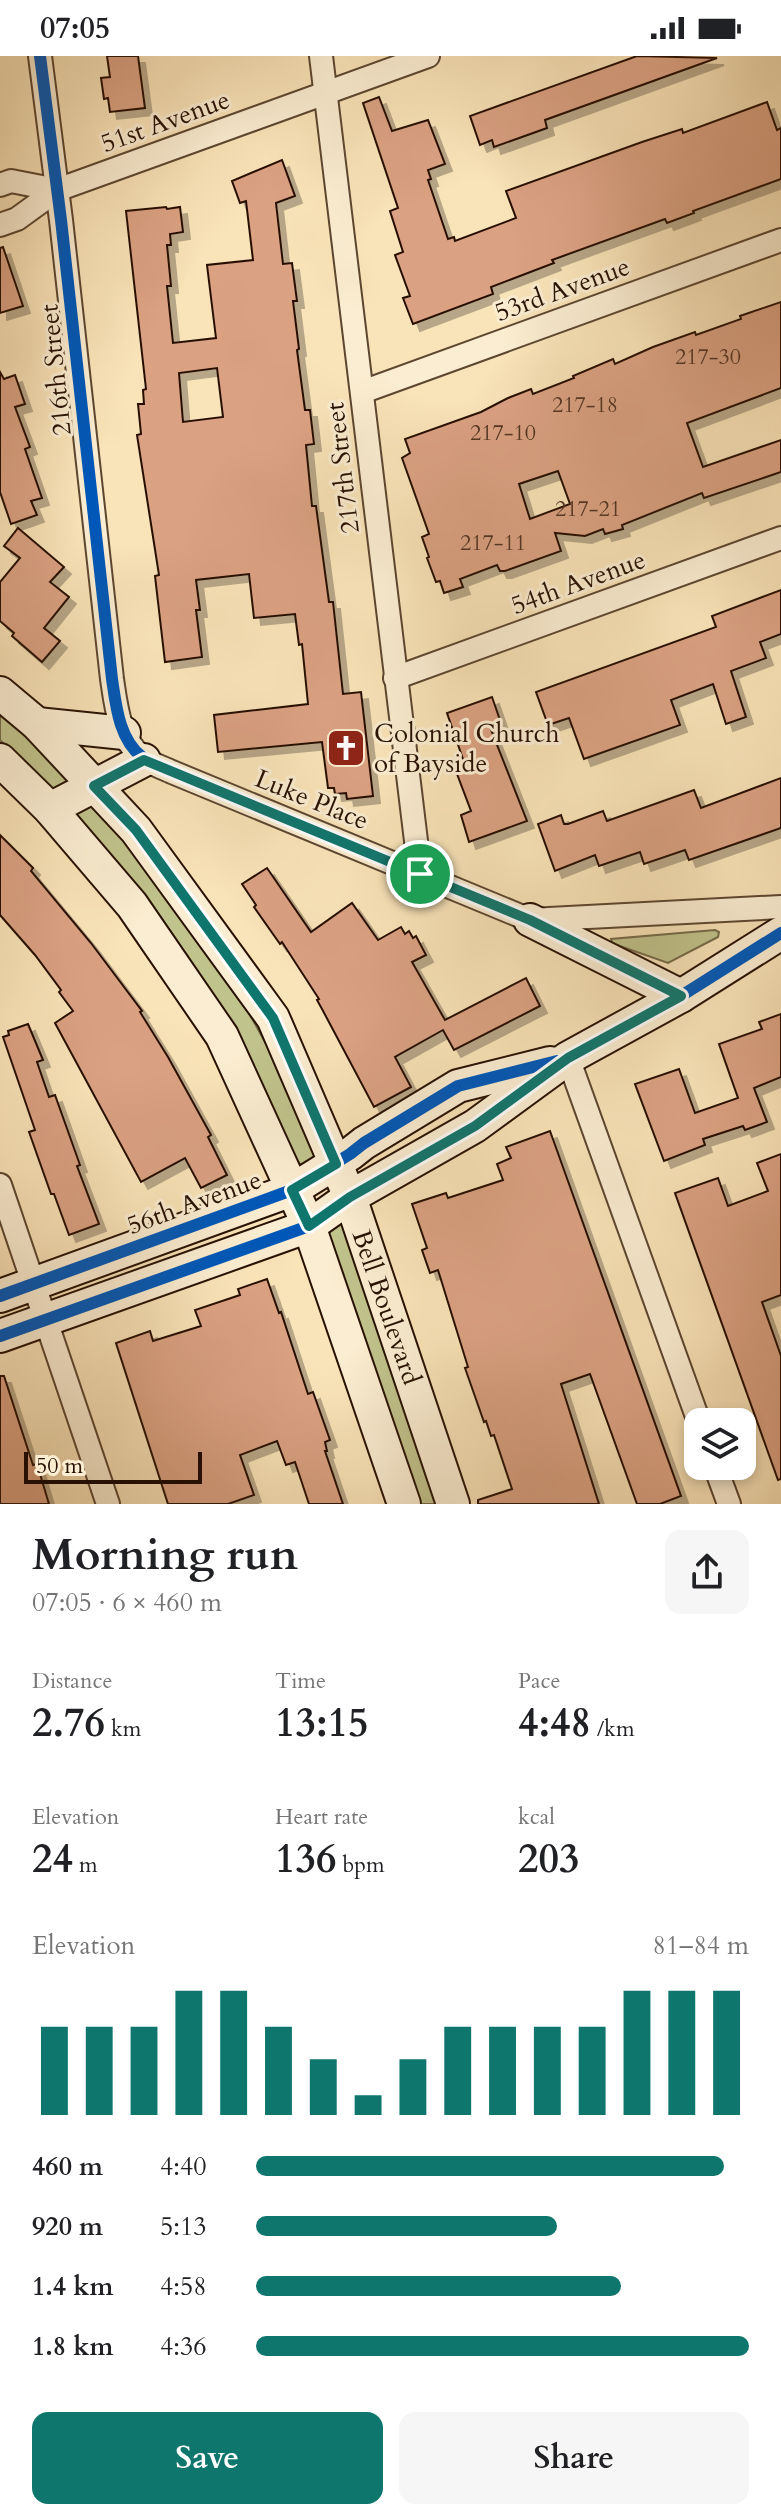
<!DOCTYPE html>
<meta charset="utf-8">
<style>
:root{--surface:#fff;--page:#f6f6f6;--text:#202124;--muted:#757577;--accent:#0f766e}
body{margin:0;font-family:Cardo,serif;background:var(--page);color:var(--text);height:100vh;display:flex;flex-direction:column;font-size:30px;white-space:nowrap}
*{box-sizing:border-box;margin:0}
p{font-size:26px;color:var(--muted)}
.icon{flex:none;width:44px;height:44px;fill:none;stroke:currentColor;stroke-width:2;stroke-linecap:round;stroke-linejoin:round}
.map{position:relative;height:1448px;overflow:hidden}
.details{display:flex;flex-direction:column;background:var(--surface);flex:1}
.details>*{flex:none}
.tools{position:absolute;left:684px;top:1352px;display:grid;gap:16px}
.tools a{display:grid;place-items:center;width:72px;height:72px;border-radius:16px;background:var(--surface);box-shadow:0 4px 12px #0003;font-size:40px}
.scale{position:absolute;left:24px;bottom:20px;width:178px;box-sizing:border-box;padding-left:8px;border:4px solid #281103;border-top:0;font-size:22px;line-height:28px;white-space:nowrap;color:#281103;-webkit-text-stroke:6px #fbedd1;paint-order:stroke}
.pin{position:absolute;display:grid;place-items:center;width:68px;height:68px;color:#fff;margin:-34px;border:4px solid #fff;border-radius:50%;box-shadow:0 2px 8px #0007}
.round{display:grid;place-items:center;flex:none;width:84px;height:84px;border-radius:16px;background:var(--page)}
.head{display:flex;align-items:center;justify-content:space-between;height:136px;padding:0 32px}
h1{font-size:44px;font-weight:700;line-height:60px}
.metrics{display:grid;grid-template-columns:repeat(3,1fr);gap:12px;height:136px;padding:8px 32px}
.metrics div{display:grid;align-content:center}
.metrics b{font-size:40px;font-weight:700}
.metrics small{font-size:22px;font-weight:400}
.metrics p{font-size:22px}
.chart{height:224px;padding:16px 32px}
.chart p{display:flex;justify-content:space-between}
.chart svg{width:100%;height:144px;margin-top:8px;stroke:var(--accent);stroke-width:6}
.action{display:flex;gap:16px;margin-top:auto;padding:16px 32px}
.action a{flex:1;height:92px;border-radius:16px;background:var(--accent);color:#fff;font-size:32px;font-weight:700;line-height:92px;text-align:center}
.action a+a{background:var(--page);color:var(--text)}
ul{padding:0 32px;list-style:none;font-size:26px}
li{display:grid;grid-template-columns:128px 96px 1fr;align-items:center;height:60px}
li i{height:20px;border-radius:10px;background:var(--accent)}
.status{display:flex;justify-content:space-between;align-items:center;height:56px;padding:0 40px;background:var(--surface);direction:ltr}
.status svg{height:22px;fill:currentColor}
.map>svg:first-child{display:block}
.green{fill:#c1c38c;stroke:#746a48;stroke-width:2}
.building{fill:#daa182;stroke:#281103;stroke-width:2;fill-rule:evenodd;filter:url(#shadow)}
.lines{fill:none;stroke-linecap:round;stroke-linejoin:round}
.street-casing{stroke:#5c4630;stroke-width:26}
.secondary-casing{stroke:#281103;stroke-width:36}
.street{stroke:#fbedd1;stroke-width:22}
.secondary{stroke:#fbedd1;stroke-width:32}
.cycleway-casing{stroke:#fbedd1;stroke-width:17}
.cycleway{stroke:#0057b8;stroke-width:12}
.route-casing{stroke:#fff;stroke-width:16}
.route{stroke:#0f766e;stroke-width:10}
.labels{text-anchor:middle;stroke-width:6;stroke-linejoin:round;paint-order:stroke}
.number-label{font-size:22px;fill:#543523}
.street-label{font-size:26px;fill:#281103;stroke:#fbedd1}
.poi-label{font-size:26px;fill:#281103;stroke:#fbedd1;text-anchor:start}
</style>
<div class="status"><b>07:05</b><svg viewBox="0 0 49 12"><path d="M0 12V9h3v3zM5 12V6h3v6zM10 12V3h3v9zM15 12V0h3v12zM26 1h20v11H26zM47 4h2v5h-2z"/></svg></div>
<div class="map">
<svg width="781" height="1448" viewBox="0 0 781 1448">
<defs>
<filter id="shadow"><feDropShadow dx="7" dy="7" stdDeviation="0" flood-color="#0004"/></filter>
</defs>
<rect width="100%" height="100%" fill="#f9e3b8"/>
<filter id="stains"><feTurbulence type="fractalNoise" baseFrequency=".0025" numOctaves="4"/><feColorMatrix values="0 0 0 0 .2 0 0 0 0 .09 0 0 0 0 .02 0 0 0 .5 -.17"/></filter>
<radialGradient id="worn" r=".72"><stop offset=".6" stop-color="#630" stop-opacity="0"/><stop offset="1" stop-color="#630" stop-opacity=".3"/></radialGradient>
<g class="green">
<polygon points="0,650 73,724 55,733 48,732 0,684"/>
<polygon points="96,747 241,943 283,1018 321,1097 304,1112 295,1103 237,987 71,758"/>
<polygon points="715,874 719,876 718,881 668,907 617,889 612,886 611,883"/>
<polygon points="343,1162 444,1448 417,1448 326,1176"/>
</g>
<g class="building">
<polygon points="107,0 138,0 145,52 110,56 108,42 104,43 101,22 110,21"/>
<polygon points="637,0 717,2 545,64 547,72 494,91 492,84 480,89 470,60"/>
<polygon points="379,41 392,75 428,64 445,108 428,114 431,123 428,124 448,183 454,181 455,185 516,162 506,135 642,86 682,73 683,77 767,46 777,74 781,72 781,123 693,155 694,157 667,167 665,163 552,204 554,207 491,231 493,238 413,268 403,242 410,240 395,199 403,196 390,155 398,152 363,47"/>
<path d="M 282,104 L 295,140 L 276,147 L 283,208 L 292,207 L 297,245 L 293,245 L 299,293 L 297,294 L 305,354 L 310,354 L 314,388 L 306,389 L 312,450 L 316,450 L 329,546 L 333,546 L 343,638 L 361,636 L 373,740 L 347,743 L 346,737 L 335,738 L 334,732 L 328,732 L 322,686 L 218,696 L 214,659 L 308,648 L 302,588 L 299,589 L 295,558 L 254,562 L 249,518 L 196,524 L 200,554 L 196,554 L 202,601 L 165,606 L 155,520 L 159,519 L 137,379 L 141,378 L 138,348 L 144,348 L 143,334 L 146,333 L 126,155 L 166,151 L 167,153 L 180,151 L 183,176 L 170,178 L 171,189 L 167,189 L 171,230 L 167,230 L 173,287 L 216,282 L 207,209 L 253,204 L 246,145 L 240,147 L 232,125 ZM 217,312 L 223,361 L 183,366 L 179,317 Z"/>
<polygon points="3,191 23,250 0,257 0,192"/>
<path d="M 781,246 L 781,332 L 687,367 L 703,411 L 781,384 L 781,416 L 704,442 L 702,437 L 622,469 L 623,473 L 605,478 L 603,473 L 585,480 L 555,477 L 561,495 L 505,515 L 500,515 L 497,509 L 460,523 L 463,531 L 444,537 L 440,525 L 436,526 L 427,502 L 429,501 L 422,481 L 429,478 L 402,402 L 410,397 L 405,383 L 481,356 L 508,342 L 531,333 L 533,338 L 574,322 L 573,320 L 613,303 L 615,308 L 653,291 L 695,276 L 696,279 L 741,263 L 740,260 ZM 558,415 L 570,448 L 530,463 L 519,428 Z"/>
<polygon points="0,316 4,323 15,319 25,348 15,351 30,391 25,393 42,442 31,445 37,459 11,468 0,436"/>
<polygon points="18,472 64,511 50,526 69,541 44,572 60,585 42,606 12,580 14,577 0,565 0,526 20,502 4,490"/>
<polygon points="781,534 781,578 760,586 766,602 731,615 746,661 726,668 713,628 671,644 680,669 584,703 569,662 548,669 536,636 716,571 712,560"/>
<polygon points="492,641 501,667 490,671 527,765 469,786 461,759 471,755 454,710 464,706 447,657"/>
<polygon points="781,722 781,772 689,804 685,794 644,808 640,796 599,810 595,799 555,815 538,768 561,759 564,768 568,768 603,755 607,765 694,734 701,752"/>
<polygon points="0,779 33,812 31,815 91,887 142,955 140,956 168,1001 211,1079 208,1081 227,1119 201,1132 185,1102 141,1126 55,967 73,955 59,936 61,934 35,899 0,859"/>
<polygon points="267,812 311,876 352,847 378,884 401,871 405,878 409,875 413,882 416,880 426,899 412,906 445,964 526,922 540,950 454,994 443,974 395,1001 411,1031 374,1051 322,953 317,944 319,943 282,886 280,888 254,851 256,849 242,828"/>
<polygon points="781,958 781,1021 754,1032 767,1066 745,1074 743,1070 703,1083 705,1089 664,1105 635,1028 679,1013 695,1057 738,1042 719,988 762,973 759,966"/>
<polygon points="28,968 43,1004 37,1006 49,1041 55,1039 80,1109 77,1110 99,1168 69,1179 54,1138 51,1138 29,1076 35,1074 3,981 9,979 8,975"/>
<polygon points="550,1075 681,1440 660,1448 637,1448 590,1318 561,1328 599,1448 478,1448 478,1444 512,1433 494,1379 491,1380 486,1365 484,1366 465,1312 468,1311 438,1214 430,1217 422,1194 427,1192 412,1148 446,1137 448,1142 503,1124 497,1108 511,1102 506,1091"/>
<polygon points="781,1098 781,1239 762,1246 781,1300 781,1423 778,1424 675,1137 718,1122 728,1150 768,1135 757,1107"/>
<polygon points="267,1223 279,1257 281,1256 308,1338 313,1336 330,1384 325,1386 327,1395 325,1395 343,1448 309,1448 295,1406 286,1409 277,1385 240,1399 254,1439 228,1448 168,1448 116,1287 150,1275 153,1285 201,1270 195,1254 240,1239 238,1233"/>
<polygon points="0,1320 4,1320 33,1409 37,1408 49,1448 0,1448"/>
</g>
<g class="lines">
<defs>
<g id="street">
<path d="M 40,0 L 61,164 L 112,623 C 116,650 119,683 142,701 C 150,708 162,711 172,716 L 530,864 L 781,851"/>
<polyline points="321,0 420,818"/>
<polyline points="0,129 11,125 57,134"/>
<polyline points="0,169 17,163 57,134 428,0"/>
<polyline points="362,336 781,184"/>
<polyline points="395,622 781,482"/>
<polyline points="568,1002 699,1366"/>
<polyline points="0,1129 108,1448"/>
<polyline points="715,1410 729,1448"/>
</g>
<g id="secondary">
<polyline points="0,637 37,668 136,774 273,962 350,1141 453,1448"/>
<polyline points="37,668 124,677"/>
<polyline points="0,704 50,753 132,849 222,980 309,1170 404,1448"/>
<polyline points="50,753 144,704"/>
<polyline points="530,864 681,940"/>
<polyline points="0,1240 292,1134 350,1098 364,1087 458,1030 550,1007"/>
<polyline points="0,1280 309,1170 350,1141 475,1070 568,1002 681,940 781,877"/>
</g>
</defs>
<use href="#street" class="street-casing"/>
<use href="#secondary" class="secondary-casing"/>
<use href="#street" class="street"/>
<use href="#secondary" class="secondary"/>
<defs>
<g id="cycleway">
<path d="M 40,0 L 61,164 L 112,623 C 116,650 119,683 142,701 C 150,708 162,711 172,716 L 530,864 L 681,940"/>
<polyline points="0,1240 292,1134 350,1098 364,1087 458,1030 557,1005"/>
<polyline points="0,1280 309,1170 350,1141 475,1070 568,1002 681,940 781,877"/>
</g>
</defs>
<use href="#cycleway" class="cycleway-casing"/>
<use href="#cycleway" class="cycleway"/>
</g>
<g class="lines">
<defs>
<polygon id="route" points="144,704 530,864 681,940 568,1002 475,1070 350,1141 309,1170 292,1134 336,1108 273,962 136,774 94,730"/>
</defs>
<use href="#route" class="route-casing"/>
<use href="#route" class="route"/>
</g>
<defs>
<symbol id="church-square" viewBox="-11 -11 22 22"><rect x="-9" y="-9" width="18" height="18" rx="4" fill="#8f2418" stroke="#fbedd1"/><path d="M-1.2-6h2.4v3.5h3.3v2.4h-3.3V6h-2.4V-.1h-3.3v-2.4h3.3Z" fill="#fff"/></symbol>
</defs>
<g fill-rule="evenodd">
<use href="#church-square" x="324" y="670" width="44" height="44"/>
</g>
<g class="labels">
<g class="number-label">
<text x="708" y="308">217-30</text>
<text x="585" y="356">217-18</text>
<text x="503" y="384">217-10</text>
<text x="588" y="460">217-21</text>
<text x="493" y="494">217-11</text>
</g>
<g class="street-label">
<text transform="translate(165 65) rotate(-20)" y="9">51st Avenue</text>
<text transform="translate(562 233) rotate(-20)" y="9">53rd Avenue</text>
<text transform="translate(55 314) rotate(-96)" y="9">216th Street</text>
<text transform="translate(342 412) rotate(-97)" y="9">217th Street</text>
<text transform="translate(578 526) rotate(-20)" y="9">54th Avenue</text>
<text transform="translate(312 743) rotate(22)" y="9">Luke Place</text>
<text transform="translate(194 1146) rotate(-20)" y="9">56th Avenue</text>
<text transform="translate(387 1251) rotate(71)" y="9">Bell Boulevard</text>
</g>
<g class="poi-label">
<text x="374" y="686">Colonial Church<tspan x="374" dy="30">of Bayside</tspan></text>
</g>
</g>
<rect width="100%" height="100%" filter="url(#stains)"/>
<rect width="100%" height="100%" fill="url(#worn)"/>
</svg>
<div class="tools">
<a><svg class="icon" aria-label="layers" viewBox="0 0 24 24"><path d="M12 4l9 5-9 5-9-5zM3 14l9 5 9-5"/></svg></a>
</div>
<div class="scale">50 m</div>
<div class="pin" style="left:420px;top:818px;background:#1e9e55"><svg class="icon" aria-label="arrive" viewBox="0 0 24 24"><path d="M6 21V4h12l-3 4 3 4H6"/></svg></div>
</div>
<section class="details">
<div class="head"><div><h1>Morning run</h1><p>07:05 · 6 × 460 m</p></div><a class="round"><svg class="icon" aria-label="share" viewBox="0 0 24 24"><path d="M12 15V3M7 8l5-5 5 5M5 13v7h14v-7"/></svg></a></div>
<div class="metrics">
<div><p>Distance</p><b>2.76<small> km</small></b></div>
<div><p>Time</p><b>13:15</b></div>
<div><p>Pace</p><b>4:48<small> /km</small></b></div>
</div>
<div class="metrics">
<div><p>Elevation</p><b>24<small> m</small></b></div>
<div><p>Heart rate</p><b>136<small> bpm</small></b></div>
<div><p>kcal</p><b>203</b></div>
</div>
<div class="chart"><p><span>Elevation</span>81–84 m</p>
<svg viewBox="0 0 160 44" preserveAspectRatio="none"><path d="M5 44V17M15 44V17M25 44V17M35 44V6M45 44V6M55 44V17M65 44V27M75 44V38M85 44V27M95 44V17M105 44V17M115 44V17M125 44V17M135 44V6M145 44V6M155 44V6"/></svg>
</div>
<ul>
<li><b>460 m</b>4:40<i style="width:95%"></i></li>
<li><b>920 m</b>5:13<i style="width:61%"></i></li>
<li><b>1.4 km</b>4:58<i style="width:74%"></i></li>
<li><b>1.8 km</b>4:36<i style="width:100%"></i></li>
</ul>
<div class="action"><a>Save</a><a>Share</a></div>
</section>
